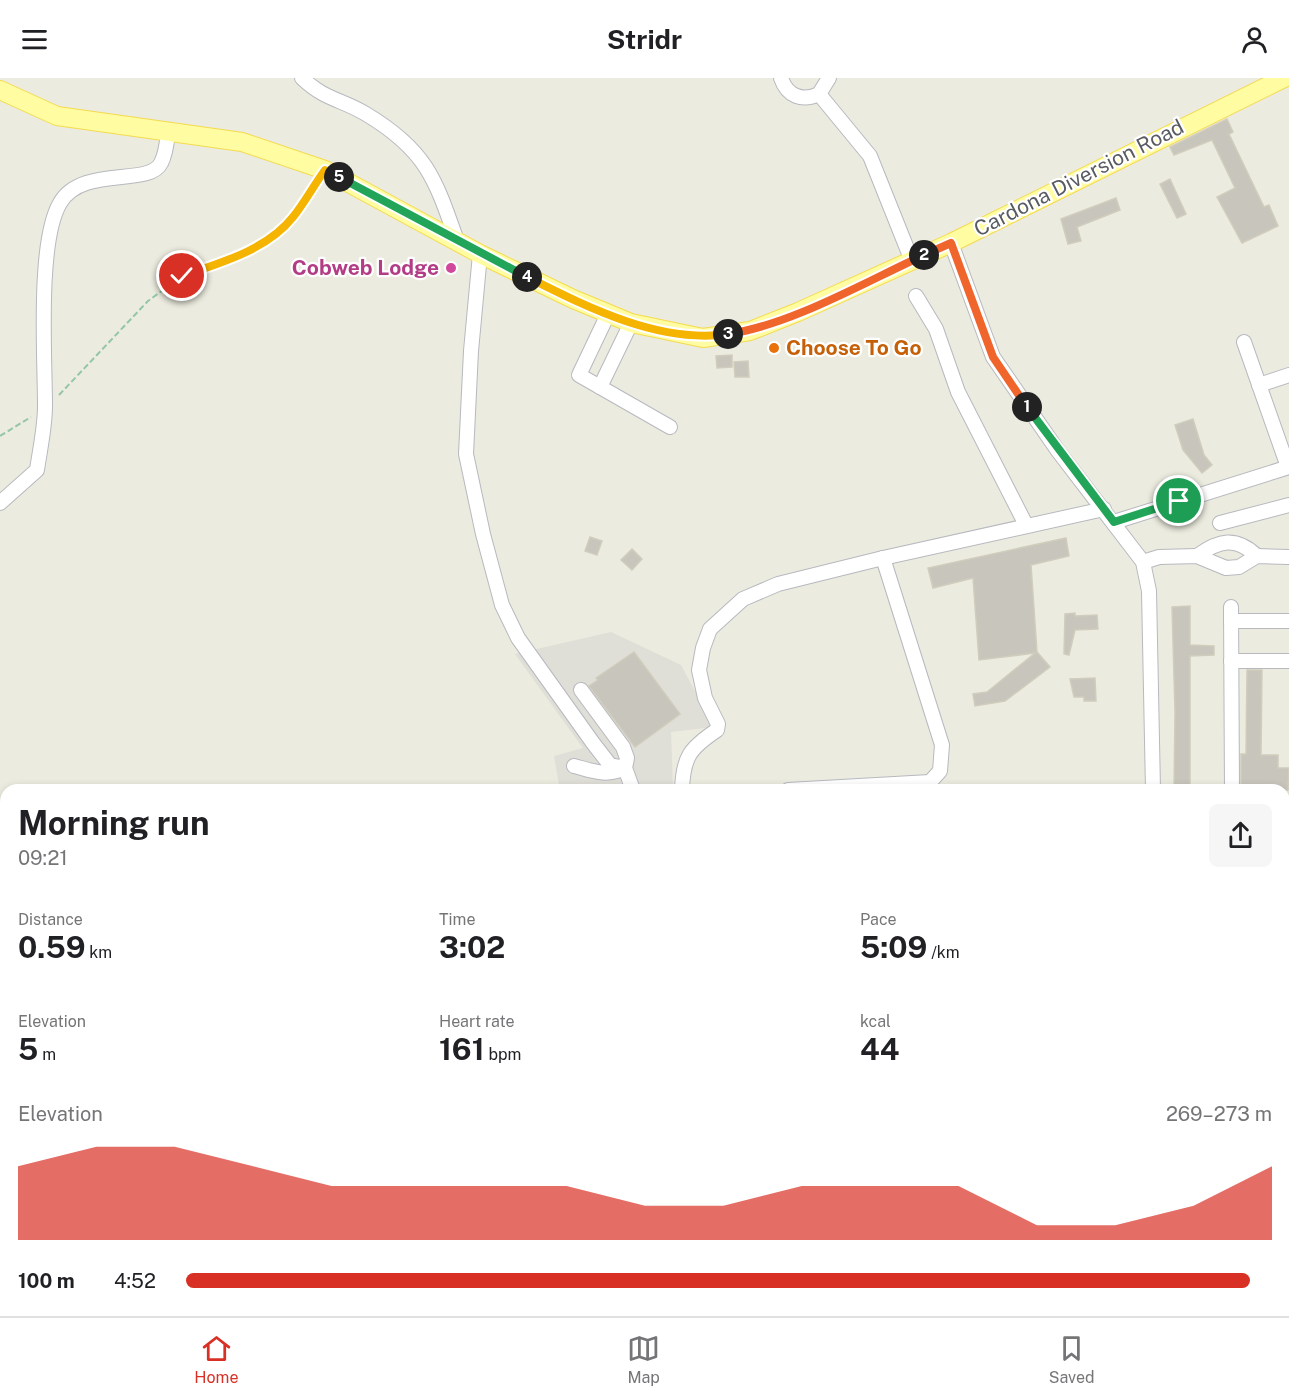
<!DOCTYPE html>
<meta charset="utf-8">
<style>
:root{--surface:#fff;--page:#f6f6f6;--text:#202124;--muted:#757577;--line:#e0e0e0;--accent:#d93025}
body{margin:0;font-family:"Public Sans",sans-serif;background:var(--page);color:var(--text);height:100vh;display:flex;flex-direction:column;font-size:22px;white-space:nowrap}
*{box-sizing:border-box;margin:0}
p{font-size:20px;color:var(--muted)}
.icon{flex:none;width:33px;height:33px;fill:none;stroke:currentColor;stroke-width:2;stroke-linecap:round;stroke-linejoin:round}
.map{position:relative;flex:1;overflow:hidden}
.drawer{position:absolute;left:0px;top:706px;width:1290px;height:532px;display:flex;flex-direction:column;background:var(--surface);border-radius:18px 18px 0 0;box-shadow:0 3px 9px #0003}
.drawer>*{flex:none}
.pin{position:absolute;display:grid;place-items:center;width:51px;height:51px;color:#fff;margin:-26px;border:3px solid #fff;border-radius:50%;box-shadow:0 2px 6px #0007}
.km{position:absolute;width:30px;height:30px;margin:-15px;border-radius:50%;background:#222;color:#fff;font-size:16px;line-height:30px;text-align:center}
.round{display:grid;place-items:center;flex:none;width:63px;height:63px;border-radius:9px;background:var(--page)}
.head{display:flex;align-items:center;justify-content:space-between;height:102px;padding:0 18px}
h1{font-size:33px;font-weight:700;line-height:45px}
.stats{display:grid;grid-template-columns:repeat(3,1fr);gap:9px;height:102px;padding:6px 18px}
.stats div{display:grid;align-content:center}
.stats b{font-size:30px;font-weight:700}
.stats small{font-size:16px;font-weight:400}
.stats p{font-size:16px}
.chart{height:168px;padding:12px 18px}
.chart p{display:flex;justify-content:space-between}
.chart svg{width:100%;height:108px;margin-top:6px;fill:var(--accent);opacity:.7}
ul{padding:0 18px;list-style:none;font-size:20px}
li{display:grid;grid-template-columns:96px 72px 1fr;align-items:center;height:45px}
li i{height:15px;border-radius:8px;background:var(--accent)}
header{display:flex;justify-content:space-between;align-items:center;height:78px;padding:0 18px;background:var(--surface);font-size:27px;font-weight:700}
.menu{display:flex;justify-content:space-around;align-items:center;height:84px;border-top:2px solid var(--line);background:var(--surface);font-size:16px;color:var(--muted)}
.menu a{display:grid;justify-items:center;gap:3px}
.menu .selected{color:var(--accent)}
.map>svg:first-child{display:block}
.industrial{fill:#dfded7}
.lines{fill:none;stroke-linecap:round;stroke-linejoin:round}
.stream{stroke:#9cc7ff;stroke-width:4.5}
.building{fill:#c7c5bc;stroke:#d1cdbd;stroke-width:1.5}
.minor-casing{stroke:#b7b9bf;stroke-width:16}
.major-casing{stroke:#f4db50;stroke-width:20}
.path{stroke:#93c6a8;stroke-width:2;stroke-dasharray:6 3;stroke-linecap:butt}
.minor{stroke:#fff;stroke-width:14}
.major{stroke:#fffca1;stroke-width:18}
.split-1-casing{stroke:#fff;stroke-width:12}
.split-2-casing{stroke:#fff;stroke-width:12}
.split-3-casing{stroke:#fff;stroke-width:12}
.split-4-casing{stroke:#fff;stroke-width:12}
.split-5-casing{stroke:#fff;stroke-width:12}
.split-6-casing{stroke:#fff;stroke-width:12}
.split-1{stroke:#22a559;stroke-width:8}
.split-2{stroke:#f0652b;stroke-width:8}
.split-3{stroke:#f0652b;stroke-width:8}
.split-4{stroke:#f5b400;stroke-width:8}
.split-5{stroke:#22a559;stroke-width:8}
.split-6{stroke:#f5b400;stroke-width:8}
.hotel-dot{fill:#d1479c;stroke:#fff;stroke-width:2}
.food-dot{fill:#e8710a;stroke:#fff;stroke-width:2}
.labels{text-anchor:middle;stroke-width:4.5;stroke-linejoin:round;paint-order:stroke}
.street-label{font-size:21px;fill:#585b61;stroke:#fff}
.hotel-label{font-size:21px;font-weight:bold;fill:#b23c85;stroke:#fff;text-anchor:end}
.food-label{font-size:21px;font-weight:bold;fill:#c56008;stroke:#fff;text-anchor:start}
</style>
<header><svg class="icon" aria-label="menu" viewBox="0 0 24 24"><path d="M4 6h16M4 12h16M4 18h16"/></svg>Stridr<svg class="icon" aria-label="person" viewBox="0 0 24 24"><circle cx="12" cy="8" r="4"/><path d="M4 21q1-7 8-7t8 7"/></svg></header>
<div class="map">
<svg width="1289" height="1238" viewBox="0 0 1289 1238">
<rect width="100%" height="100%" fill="#ecebdf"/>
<polygon class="industrial" points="611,554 681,587 714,649 671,654 673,712 560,712 554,678 583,670 515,576"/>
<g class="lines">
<polyline class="stream" points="1127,1238 1127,1233"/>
</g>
<g class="building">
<polygon points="1227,41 1233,54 1229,56 1264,129 1269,127 1278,148 1242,165 1217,119 1235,110 1212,62 1174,77 1170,69"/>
<polygon points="1170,101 1186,136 1177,140 1160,106"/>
<polygon points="1116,120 1120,132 1077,149 1081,163 1068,166 1061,141"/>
<polygon points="732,277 732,289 717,290 716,278"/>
<polygon points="748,283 749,299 735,299 734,284"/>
<polygon points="1193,341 1204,377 1212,387 1202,395 1183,372 1175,347"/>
<polygon points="590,459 602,463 597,477 585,473"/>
<polygon points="1066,460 1069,478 1031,487 1037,574 1050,589 1005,623 975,628 973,616 987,614 1035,575 979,582 973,500 933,510 928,490"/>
<polygon points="632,471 642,481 632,492 621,482"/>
<polygon points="1190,528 1190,567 1214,568 1214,577 1190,578 1190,712 1174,712 1175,634 1172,529"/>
<polygon points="1075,535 1075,538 1097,537 1098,551 1075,552 1069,577 1064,576 1065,536"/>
<polygon points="634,574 680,636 635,669 589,608 598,602 596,600"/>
<polygon points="1247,592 1262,592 1261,677 1278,677 1278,690 1289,690 1288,712 1241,712 1241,676 1246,676"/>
<polygon points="1095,600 1096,623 1084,623 1084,619 1074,619 1070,601"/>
</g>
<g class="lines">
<defs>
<g id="minor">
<path d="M 302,0 C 325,22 341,21 366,36 C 426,72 435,100 457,163"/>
<path d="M 781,0 C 787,18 802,24 819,16 L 829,0"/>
<polyline points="819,16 870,78 912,183"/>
<polyline points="951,165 993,279 1058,373 1143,484 1149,513 1153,712"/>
<polyline points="480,176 471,273 466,376 483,456 502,527 518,560 593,665 610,687 625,690"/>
<polyline points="916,218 936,251 958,314 1026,447"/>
<polyline points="608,236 579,297 670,349"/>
<polyline points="1244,264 1288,389"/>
<polyline points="1259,307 1289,297"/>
<polyline points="600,309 631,245"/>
<path d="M 0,425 L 37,392 C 40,371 45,349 45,328 C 45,281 37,164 60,125 C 82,87 149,109 161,85 C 166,76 167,64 168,54"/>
<polyline points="1114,444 1289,389"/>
<polyline points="1220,445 1289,427"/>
<path d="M 1197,478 C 1219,462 1236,458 1257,478"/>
<polyline points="1143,484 1159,479 1197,478 1226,490 1239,489 1257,478 1289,479"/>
<polyline points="1231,529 1232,712"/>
<polyline points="1231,543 1289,543"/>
<polyline points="1231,583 1289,583"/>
<polyline points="581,612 623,669 627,680 625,690 633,712"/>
<path d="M 574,688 C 593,693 606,699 625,690"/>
<path d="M 682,712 C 683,679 690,670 717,652 L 718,646 L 705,620 L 699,592 L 703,570 L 710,551 L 743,521 L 778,506 L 883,480 L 1104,431"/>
<polyline points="788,712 930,704 940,693 942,667 883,480"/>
<polyline points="1284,771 1289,771"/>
<polyline points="1284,928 1289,930"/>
<polyline points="1284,945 1289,947"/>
<polyline points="1284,1020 1289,1020"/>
<polyline points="1284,1091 1289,1091"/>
<polyline points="1284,1154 1289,1154"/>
<polyline points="1284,1216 1289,1216"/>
<polyline points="965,1233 965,1238"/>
<polyline points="1015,1233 1015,1238"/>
<polyline points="1073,1233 1074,1238"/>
<polyline points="1164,1233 1164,1238"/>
<polyline points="1235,1233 1235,1238"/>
<polyline points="856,1236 931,1238"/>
<polyline points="785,1238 785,1233"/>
</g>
<polyline id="major" points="0,12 57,38 242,64 325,92 480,176 573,221 631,245 703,260 750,253 798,234 951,165 1284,0"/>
</defs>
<use href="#minor" class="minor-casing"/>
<use href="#major" class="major-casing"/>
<g class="path">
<polyline points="59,317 148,223 182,198 234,180 270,160 292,141 315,106"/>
<polyline points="0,358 31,339"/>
</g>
<use href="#minor" class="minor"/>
<use href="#major" class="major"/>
</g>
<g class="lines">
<defs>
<polyline id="split-1" points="1027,329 1114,444 1179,423"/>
<polyline id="split-2" points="924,177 951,165 993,279 1027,329"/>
<path id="split-3" d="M 728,256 C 791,247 865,204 924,177"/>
<path id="split-4" d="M 527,199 C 587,229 659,266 728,256"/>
<polyline id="split-5" points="339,99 527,199"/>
<path id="split-6" d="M 182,198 C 220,185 267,172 293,139 C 305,124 314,107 325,92 L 339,99"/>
</defs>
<use href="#split-1" class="split-1-casing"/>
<use href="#split-2" class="split-2-casing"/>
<use href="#split-3" class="split-3-casing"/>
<use href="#split-4" class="split-4-casing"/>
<use href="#split-5" class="split-5-casing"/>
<use href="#split-6" class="split-6-casing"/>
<use href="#split-1" class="split-1"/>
<use href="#split-2" class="split-2"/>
<use href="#split-3" class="split-3"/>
<use href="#split-4" class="split-4"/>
<use href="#split-5" class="split-5"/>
<use href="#split-6" class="split-6"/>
</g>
<circle class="hotel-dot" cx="451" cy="190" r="6"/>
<circle class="food-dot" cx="774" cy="270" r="6"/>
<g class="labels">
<g class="street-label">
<text transform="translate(1079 100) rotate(-27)" y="7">Cardona Diversion Road</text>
</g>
<g class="hotel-label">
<text x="439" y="197">Cobweb Lodge</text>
</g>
<g class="food-label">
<text x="786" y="277">Choose To Go</text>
</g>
</g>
</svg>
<div class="pin" style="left:1179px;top:423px;background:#1e9e55"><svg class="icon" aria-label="arrive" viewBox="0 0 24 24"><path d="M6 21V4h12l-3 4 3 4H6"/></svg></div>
<div class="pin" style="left:182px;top:198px;background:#d93025"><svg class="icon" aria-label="check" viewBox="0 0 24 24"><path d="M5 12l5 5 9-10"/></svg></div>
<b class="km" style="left:1027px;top:329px">1</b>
<b class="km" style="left:924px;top:177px">2</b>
<b class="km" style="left:728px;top:256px">3</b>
<b class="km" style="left:527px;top:199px">4</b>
<b class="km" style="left:339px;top:99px">5</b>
<section class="drawer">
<div class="head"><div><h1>Morning run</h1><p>09:21</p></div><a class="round"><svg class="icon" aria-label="share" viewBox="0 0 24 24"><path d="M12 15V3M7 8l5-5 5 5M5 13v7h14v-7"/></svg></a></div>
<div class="stats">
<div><p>Distance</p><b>0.59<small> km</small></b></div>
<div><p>Time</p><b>3:02</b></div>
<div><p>Pace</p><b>5:09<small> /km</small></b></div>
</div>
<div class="stats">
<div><p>Elevation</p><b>5<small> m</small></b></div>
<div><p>Heart rate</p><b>161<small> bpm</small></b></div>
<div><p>kcal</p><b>44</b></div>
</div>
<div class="chart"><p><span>Elevation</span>269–273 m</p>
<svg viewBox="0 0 160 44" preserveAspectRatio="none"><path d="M0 44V14L10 6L20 6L30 14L40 22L50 22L60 22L70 22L80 30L90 30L100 22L110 22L120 22L130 38L140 38L150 30L160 14V44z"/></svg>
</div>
<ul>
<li><b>100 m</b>4:52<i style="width:98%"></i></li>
</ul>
</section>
</div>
<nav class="menu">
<a class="selected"><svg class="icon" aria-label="home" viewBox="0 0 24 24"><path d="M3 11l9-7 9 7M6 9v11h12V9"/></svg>Home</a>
<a><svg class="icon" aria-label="map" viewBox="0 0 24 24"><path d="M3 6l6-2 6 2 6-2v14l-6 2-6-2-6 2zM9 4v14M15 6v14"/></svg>Map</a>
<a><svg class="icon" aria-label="saved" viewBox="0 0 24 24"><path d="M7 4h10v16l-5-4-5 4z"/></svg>Saved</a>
</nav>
